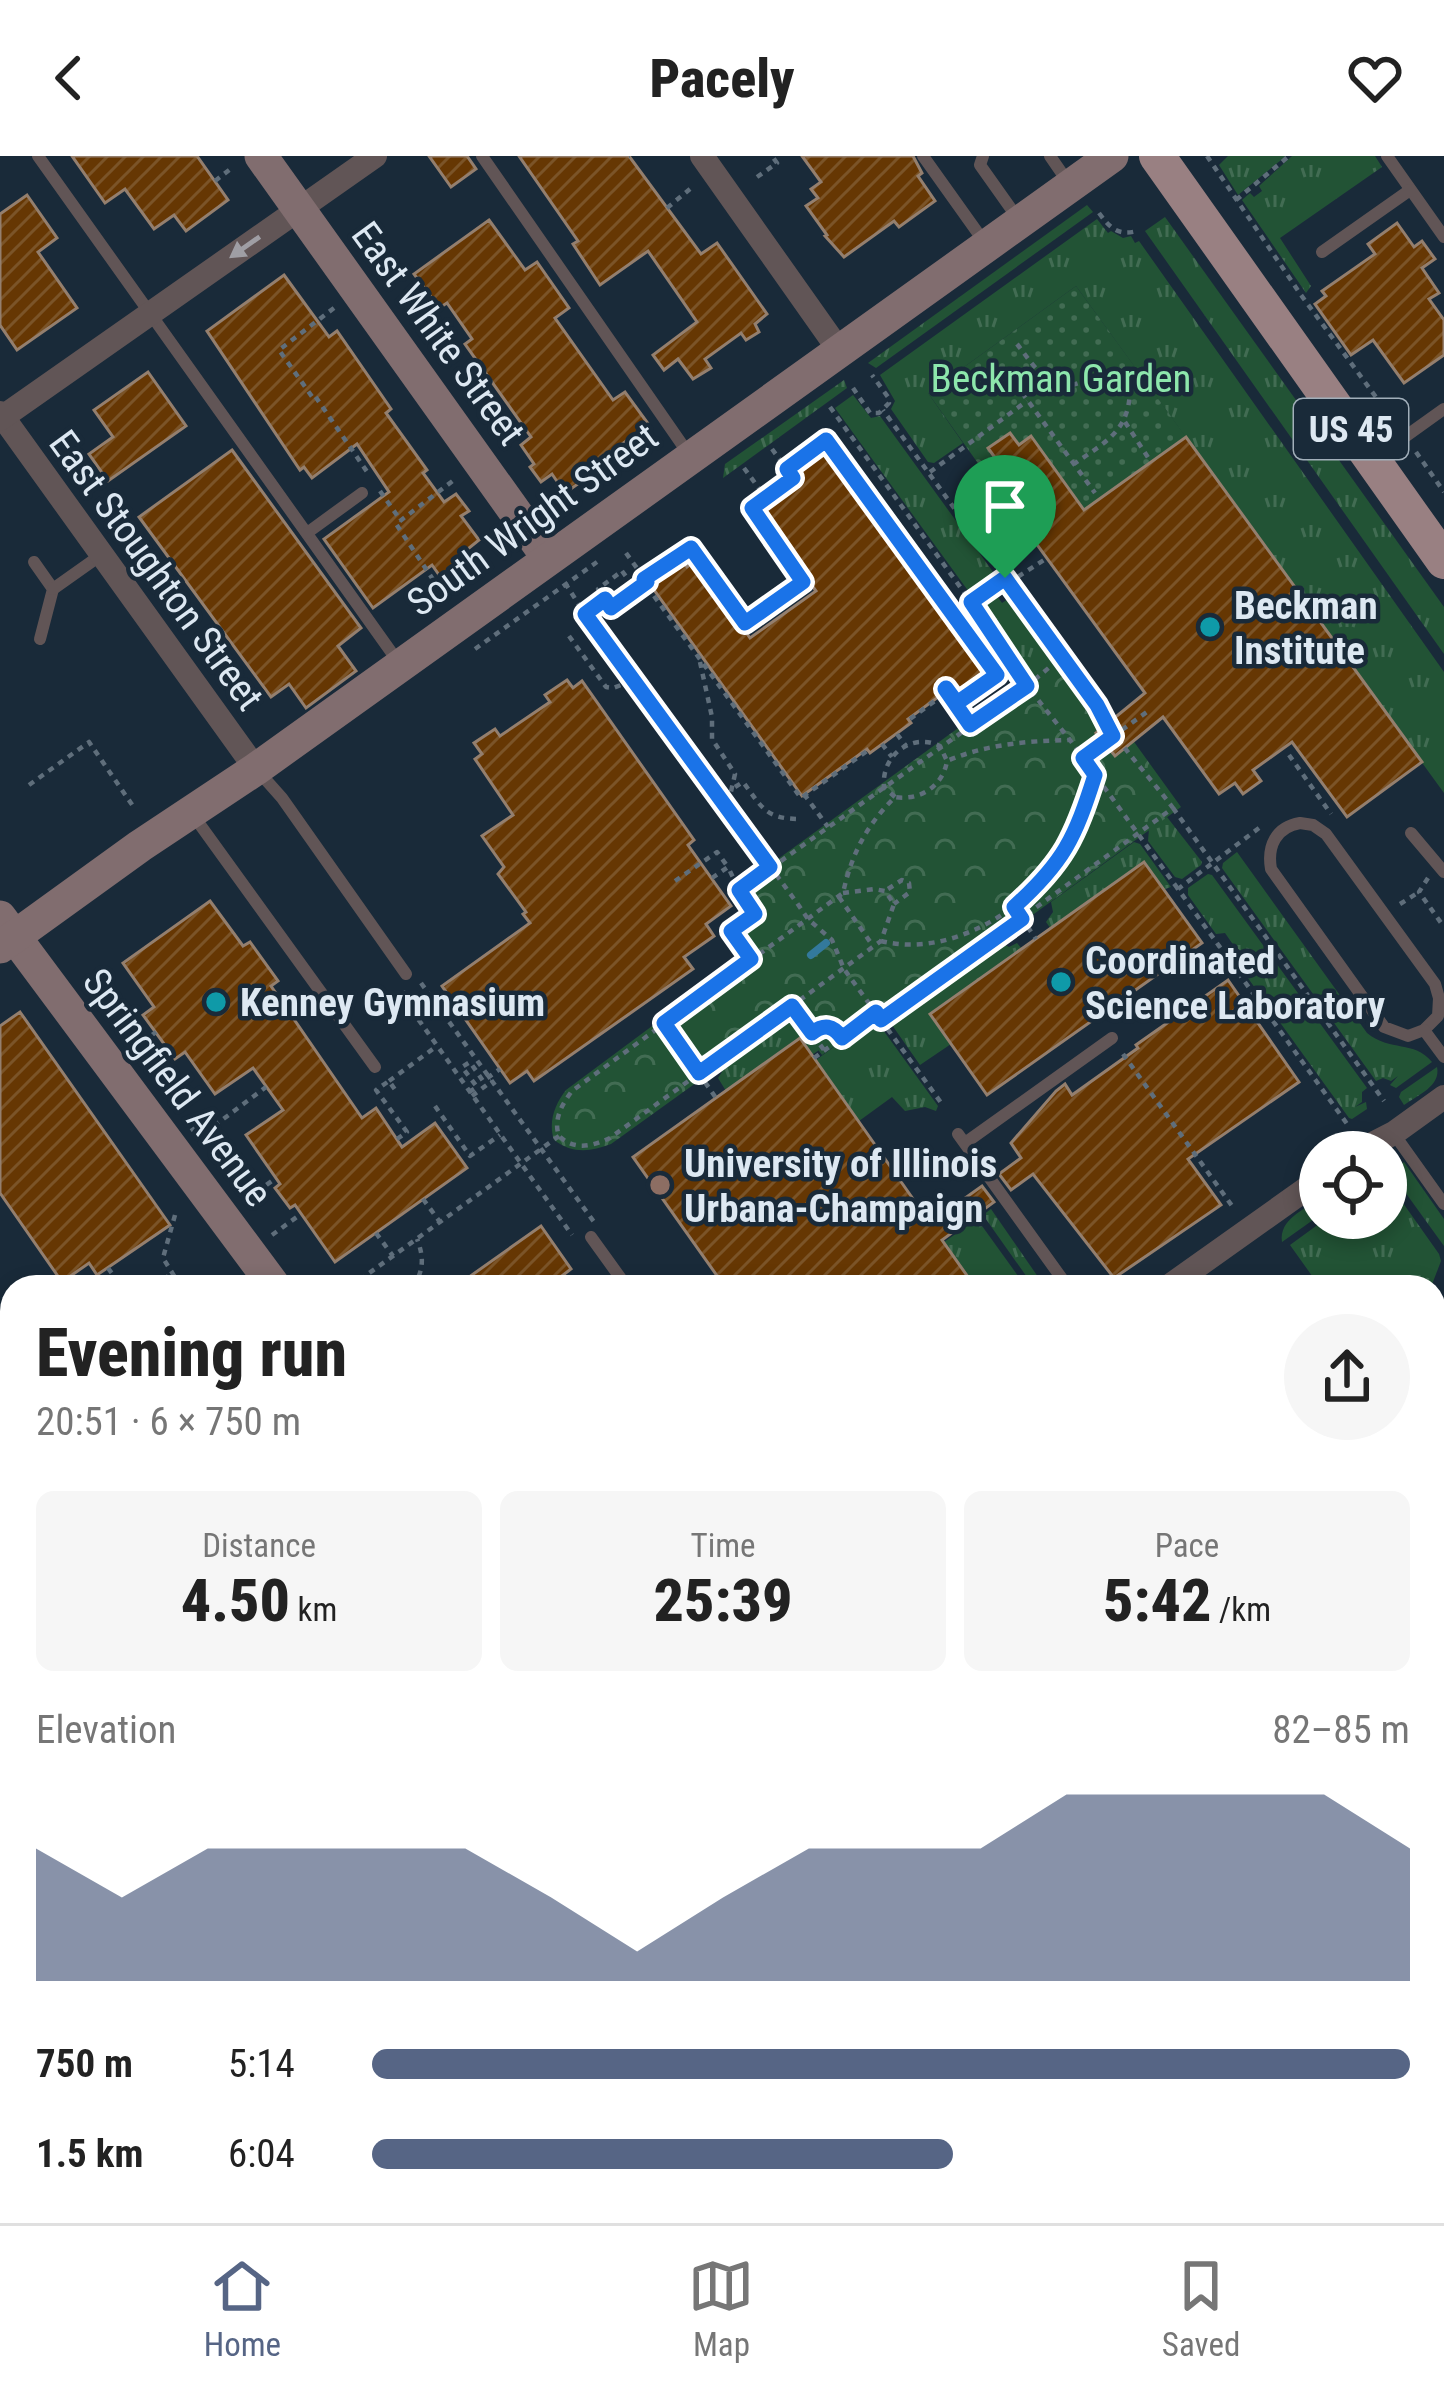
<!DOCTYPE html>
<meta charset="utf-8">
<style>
:root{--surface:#fff;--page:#f6f6f6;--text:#222;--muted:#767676;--line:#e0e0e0;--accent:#566585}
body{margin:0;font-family:"Roboto Condensed",sans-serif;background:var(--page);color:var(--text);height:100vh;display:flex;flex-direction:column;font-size:45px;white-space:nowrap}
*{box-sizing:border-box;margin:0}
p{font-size:39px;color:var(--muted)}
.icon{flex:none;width:66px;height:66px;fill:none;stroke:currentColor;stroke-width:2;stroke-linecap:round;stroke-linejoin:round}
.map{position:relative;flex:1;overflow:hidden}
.drawer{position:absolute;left:0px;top:1119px;width:1446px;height:948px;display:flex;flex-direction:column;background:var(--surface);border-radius:36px 36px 0 0;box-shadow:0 6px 18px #0003}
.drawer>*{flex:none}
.controls{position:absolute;left:1299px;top:975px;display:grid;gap:24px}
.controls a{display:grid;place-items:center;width:108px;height:108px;border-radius:50%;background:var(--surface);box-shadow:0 6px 18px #0003;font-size:60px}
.pin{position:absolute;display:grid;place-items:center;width:102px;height:102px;color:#fff;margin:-123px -51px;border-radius:50% 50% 50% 0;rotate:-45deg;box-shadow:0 0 12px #0007}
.pin .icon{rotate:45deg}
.round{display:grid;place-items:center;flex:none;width:126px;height:126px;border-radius:63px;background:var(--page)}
.summary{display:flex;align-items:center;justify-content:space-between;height:204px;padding:0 36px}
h1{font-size:66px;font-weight:800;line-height:90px}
.stats{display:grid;grid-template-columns:repeat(3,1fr);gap:18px;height:204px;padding:12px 36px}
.stats div{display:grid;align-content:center;border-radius:18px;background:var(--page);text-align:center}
.stats b{font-size:60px;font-weight:800}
.stats small{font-size:33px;font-weight:400}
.stats p{font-size:33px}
.chart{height:336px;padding:24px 36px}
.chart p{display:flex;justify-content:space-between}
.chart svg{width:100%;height:216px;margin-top:12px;fill:var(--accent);opacity:.7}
ul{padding:0 36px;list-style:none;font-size:39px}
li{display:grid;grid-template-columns:192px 144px 1fr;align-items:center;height:90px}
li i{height:30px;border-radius:15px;background:var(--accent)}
header{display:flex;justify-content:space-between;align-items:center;height:156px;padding:0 36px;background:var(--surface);font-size:54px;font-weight:800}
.menu{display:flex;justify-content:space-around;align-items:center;height:168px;border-top:3px solid var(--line);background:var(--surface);font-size:33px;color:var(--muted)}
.menu a{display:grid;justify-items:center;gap:6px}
.menu .current{color:var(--accent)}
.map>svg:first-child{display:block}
.grass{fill:url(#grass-tufts)}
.park{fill:url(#park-crowns)}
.garden{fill:url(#garden-dots)}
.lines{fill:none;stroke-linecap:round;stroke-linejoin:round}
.stream{stroke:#33799c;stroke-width:8}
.building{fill:url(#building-hatch);stroke:#947f6e;stroke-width:3}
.path{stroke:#5f6e7b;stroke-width:4.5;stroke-dasharray:6 6;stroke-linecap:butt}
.lane{stroke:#615556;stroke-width:12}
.street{stroke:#615556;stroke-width:24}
.secondary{stroke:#816d6f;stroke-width:33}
.primary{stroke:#998082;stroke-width:36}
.oneway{fill:#9f9ea4}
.route-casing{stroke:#fff;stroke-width:24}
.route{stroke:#1a73e8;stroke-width:15}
.culture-dot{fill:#0f9aa8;stroke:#192a39;stroke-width:4.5}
.education-dot{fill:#8d6e63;stroke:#192a39;stroke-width:4.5}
.labels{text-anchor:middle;stroke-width:9;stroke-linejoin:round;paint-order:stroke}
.shield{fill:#192a39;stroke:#a2afba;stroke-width:3}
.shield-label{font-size:36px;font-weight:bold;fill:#dde8f2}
.street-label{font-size:39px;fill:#dde8f2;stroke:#192a39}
.park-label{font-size:39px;fill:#8de7ac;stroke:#192a39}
.poi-label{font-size:39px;font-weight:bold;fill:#dde8f2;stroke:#192a39;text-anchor:start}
</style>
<header><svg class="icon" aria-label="back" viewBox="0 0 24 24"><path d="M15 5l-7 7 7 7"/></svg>Pacely<svg class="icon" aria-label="heart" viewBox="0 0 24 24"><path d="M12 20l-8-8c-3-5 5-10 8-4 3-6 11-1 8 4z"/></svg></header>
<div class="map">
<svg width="1444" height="2067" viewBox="0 0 1444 2067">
<defs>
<pattern id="grass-tufts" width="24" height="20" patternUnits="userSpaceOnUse" patternTransform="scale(3)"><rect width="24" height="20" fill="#225335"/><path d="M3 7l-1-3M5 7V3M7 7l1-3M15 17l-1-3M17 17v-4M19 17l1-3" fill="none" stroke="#426c53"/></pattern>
<pattern id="park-crowns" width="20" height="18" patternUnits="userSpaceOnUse" patternTransform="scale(3)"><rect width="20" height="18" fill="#225335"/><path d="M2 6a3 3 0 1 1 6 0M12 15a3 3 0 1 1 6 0" fill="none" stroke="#426c53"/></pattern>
<pattern id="garden-dots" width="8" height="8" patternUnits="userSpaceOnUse" patternTransform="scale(3)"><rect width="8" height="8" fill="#225335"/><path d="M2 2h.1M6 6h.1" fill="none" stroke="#426c53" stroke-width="1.8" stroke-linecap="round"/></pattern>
<pattern id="building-hatch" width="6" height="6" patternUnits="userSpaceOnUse" patternTransform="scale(3)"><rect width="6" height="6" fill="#663703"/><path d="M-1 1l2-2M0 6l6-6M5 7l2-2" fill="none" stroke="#7b5428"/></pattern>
</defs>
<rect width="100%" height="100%" fill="#192a39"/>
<g class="grass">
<polygon points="1228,0 1286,0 1238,39 1219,9"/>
<polygon points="1292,0 1375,0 1382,11 1280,82 1311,130 1306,137 1242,44 1250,37 1254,41 1262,35 1259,30"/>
<polygon points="1087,49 1093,56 876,212 868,207"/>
<polygon points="1165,61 1444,451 1444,498 1145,75"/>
<polygon points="1097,63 1108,77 1111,75 1123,82 1131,80 1135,87 1139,85 1444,516 1444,637 1076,130 928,237 963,287 934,307 928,306 891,253 895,245 880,219"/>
<polygon points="844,224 847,232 723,322 725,308"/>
<polygon points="853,239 871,262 880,260 996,420 976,437 969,436 835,252"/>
<polygon points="995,437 1002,447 1011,441 1054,503 1033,518 1027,516 979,450 980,444"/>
<polygon points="1167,661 1202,706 1201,709 1182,723 1175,721 1148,685 1149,673"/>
<polygon points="1134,686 1140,688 1171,731 1051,773 1046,766 1053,756 1051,746"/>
<path d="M 1237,696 L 1367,877 C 1390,896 1414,884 1432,906 L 1396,932 L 1390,929 L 1398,920 L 1391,925 L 1383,922 L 1376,925 L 1222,712 L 1223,707 Z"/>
<polygon points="1208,718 1212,719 1367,932 1362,936 1362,946 1355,951 1366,946 1367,953 1352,963 1349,962 1245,818 1248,810 1225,777 1216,778 1188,739 1188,732"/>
<polygon points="998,785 1009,791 1017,787 1022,793 930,858 951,888 920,909 892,869 894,860"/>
<polygon points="789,860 794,861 819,894 812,899 800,882 726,935 718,922 722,916 720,909"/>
<polygon points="868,866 878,867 938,950 936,955 925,951 905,955 892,941 859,965 816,904"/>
<path d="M 1437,911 C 1441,930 1418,939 1404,949 L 1399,941 L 1401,936 Z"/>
<polygon points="1404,1006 1444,1063 1444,1090 1392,1018 1393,1013"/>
<polygon points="1386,1023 1439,1098 1441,1105 1431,1131 1320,1131 1290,1089 1327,1062 1386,1062"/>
<path d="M 1320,1042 L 1320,1059 L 1282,1086 C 1279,1063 1304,1054 1320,1042 Z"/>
<polygon points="991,1053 1045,1131 1034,1131 983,1059"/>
<polygon points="977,1063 1026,1131 975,1131 944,1086"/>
<polygon points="1444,1344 1444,1489 1434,1496 1434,1351"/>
<polygon points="0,1693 12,1711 12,1780 0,1763"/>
</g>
<g class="park">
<path d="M 1067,493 L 1181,651 L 880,870 L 874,865 L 868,866 L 822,899 L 794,861 L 789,860 L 611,988 C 590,996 573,998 554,984 C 548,966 555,948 566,934 L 741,804 L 721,775 L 749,755 L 732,730 L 771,702 L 778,703 Z"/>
<polygon points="12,1229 12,1578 0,1547 0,1237"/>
</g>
<polygon class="garden" points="1076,130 1186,281 1084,354 1031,280 1019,289 1009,277 989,292 996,303 982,313 928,237"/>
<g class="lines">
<polyline class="stream" points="811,799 826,787"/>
</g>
<g class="building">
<polygon points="72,0 197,0 228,44 186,75 174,59 154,73 125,33 105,47"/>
<polygon points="429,0 467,0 476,13 451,31"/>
<polygon points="519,0 629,0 701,98 717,87 767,158 755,168 759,176 746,184 741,177 705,203 711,212 693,223 678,203 664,214 653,199 697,166 648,95 600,129 573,88 578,85"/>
<polygon points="802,0 913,0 922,17 918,20 935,45 899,71 894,65 844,101 825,80 827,79 806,50 818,42 811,33 821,26"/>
<polygon points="27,39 57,82 38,96 77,152 17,194 0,169 0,58"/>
<polygon points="489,64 525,114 537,106 569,152 555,162 613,244 625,236 649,269 598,305 582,319 585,323 565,337 552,318 541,326 530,311 534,308 521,289 531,281 465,188 472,183 447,147 439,152 414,118"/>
<polygon points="1397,67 1414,91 1422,85 1435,103 1422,112 1439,137 1429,143 1444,164 1444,199 1404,227 1373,184 1351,199 1315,148 1326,140 1322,135 1375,98 1368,88"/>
<polygon points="284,119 329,181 337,175 391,253 386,257 427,314 423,317 444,346 456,338 469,355 461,360 479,384 464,396 469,404 442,423 432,409 373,452 324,383 389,336 357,288 312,322 304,311 300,314 207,175"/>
<polygon points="148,216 186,270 108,325 89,298 113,281 94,254"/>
<polygon points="1010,277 1019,289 1031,280 1084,354 1186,281 1422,606 1347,661 1292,586 1253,614 1261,625 1243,638 1235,627 1219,638 1163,561 1115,600 1096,577 1145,537 982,313 996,303 988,292"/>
<polygon points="827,287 994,519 958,545 949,533 908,563 911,567 870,597 867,593 802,640 652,431 657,427 655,424 682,404 687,411 695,405 750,482 816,435 758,355 799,325 791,313"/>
<polygon points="232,294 361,472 338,490 356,515 306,552 289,528 271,541 139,361"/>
<polygon points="567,524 573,532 582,525 694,684 688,689 731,750 706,768 714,780 684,801 693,813 534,925 527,915 510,927 442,830 530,767 523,758 526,756 498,718 504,711 482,680 513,659 475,603 482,598 474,587 495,573 500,580 550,546 545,539"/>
<polygon points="1144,706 1202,787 987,939 930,858"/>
<polygon points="210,745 243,790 250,786 278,825 271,830 362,962 376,952 402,991 435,967 467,1012 335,1106 295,1049 290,1052 275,1032 280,1028 246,979 283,954 253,912 215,938 185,896 175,903 143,859 154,851 123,807"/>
<polygon points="1228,824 1299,926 1188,1003 1221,1049 1114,1122 1033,1018 1011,1034 999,1018 1021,1002 1011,987 1056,935 1065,928 1072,939 1138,892 1136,889"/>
<polygon points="20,856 170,1069 97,1119 89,1107 62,1126 0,1037 0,870"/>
<polygon points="800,882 930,1067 982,1030 994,1046 942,1084 975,1131 725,1131 633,1001"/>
<polygon points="541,1070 571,1113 559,1122 565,1131 455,1131"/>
</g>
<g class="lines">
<g class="path">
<polyline points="629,0 630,0"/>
<polyline points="1207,0 1301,139 1395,267"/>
<polyline points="757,21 777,7 772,0"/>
<polyline points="215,25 233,11"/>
<polyline points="1236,44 1289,0"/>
<polyline points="667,52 690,33"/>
<path d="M 1099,57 C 1110,72 1118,80 1137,75"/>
<polyline points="334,152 279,194 313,242 315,240 370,320"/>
<path d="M 1017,188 C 1028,202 1040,222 1058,228 C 1086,236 1091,204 1130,234 C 1129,276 1105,286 1074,308"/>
<polyline points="1015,227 1095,337"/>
<polyline points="853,232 870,257 879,257 889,247 888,241 872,219"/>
<polyline points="830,251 971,446 1027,530 1070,584 1178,733"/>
<polyline points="1125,266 1151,306"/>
<polyline points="772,293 800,331"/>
<polyline points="1416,296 1444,336"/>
<polyline points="744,312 766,342"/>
<polyline points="787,313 826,284 997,519 957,547 945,530"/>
<polyline points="930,316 1027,245"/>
<polyline points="380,335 401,365"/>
<polyline points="626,397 647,426"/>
<polyline points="467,407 471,412"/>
<polygon points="622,415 636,434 612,452 598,433"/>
<polyline points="645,423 690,391 745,467 803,426 752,352 793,322"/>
<polyline points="565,427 585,458 797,747 808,763 832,784 844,813 942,948"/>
<polyline points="1008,427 1047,402"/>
<polyline points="440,434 396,368 454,324"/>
<polyline points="636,434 647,426 652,431"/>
<polyline points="654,440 801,642 867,595"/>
<polyline points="971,446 1005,422"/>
<polyline points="585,458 605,444"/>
<polyline points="569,480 606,531 613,532 632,525"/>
<polyline points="475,493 597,406"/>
<polyline points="700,506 712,561 712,583 735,618 727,653"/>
<polyline points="954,546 970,569"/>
<polyline points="910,563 947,536"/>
<polyline points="897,578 906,590"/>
<polyline points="882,588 892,601"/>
<polyline points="1289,599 1331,658"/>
<polyline points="1083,602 1151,553"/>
<polyline points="29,629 89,586 135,653"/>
<path d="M 735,631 L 743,626 C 762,651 765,663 800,663"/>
<polyline points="804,638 828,671"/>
<path d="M 895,641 L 884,631 C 881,599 912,576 940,590 L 947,605"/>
<polyline points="1173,652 1384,945"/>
<polyline points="1259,672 1178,733 1350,972"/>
<polyline points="771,712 1027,530 1063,500"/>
<polyline points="712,722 728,711 739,734"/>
<polyline points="1428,722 1419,736 1444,771"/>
<polyline points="675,725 717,696 728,711"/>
<polyline points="888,733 902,724 909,727 910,736 894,748"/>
<path d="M 843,737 L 874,733 L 885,735 L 894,748 L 881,785 L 610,982 C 592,990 575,995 559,980 C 553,964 562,948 572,935 L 843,737 C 852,697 866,670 895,641 C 920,645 943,630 947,605 C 987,588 1027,585 1070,584"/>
<polyline points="839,741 873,790"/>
<polyline points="1400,748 1419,736"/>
<polyline points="1014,751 1036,783"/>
<path d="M 881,785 C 953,803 1034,750 1069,689 C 1082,667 1088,642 1095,619"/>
<polyline points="751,803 731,774 755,758 739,734 770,711"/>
<polyline points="421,827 594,1066"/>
<polyline points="406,836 401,839 572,1079"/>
<polyline points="279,841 286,836"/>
<polyline points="792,850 824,894"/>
<path d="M 881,864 L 1173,652 C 1147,617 1116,587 1097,549 L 883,254"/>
<polyline points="664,867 716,942"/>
<path d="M 812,877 C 824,868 833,869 842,881"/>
<polyline points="133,893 156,876"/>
<polyline points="1123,898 1235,1054"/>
<polyline points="814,902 876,857"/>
<polyline points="389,925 437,890"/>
<polyline points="469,936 477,931 462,911 470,906 483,925 500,913"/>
<polyline points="472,940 492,925"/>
<polyline points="435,950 470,1000 500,979"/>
<polyline points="214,970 266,931"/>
<polyline points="191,975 205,965 214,970 215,979 200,989"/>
<polyline points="397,983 407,976 376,934 389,925 398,938"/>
<polyline points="247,1043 276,1022"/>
<polyline points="423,1043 440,1066"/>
<polyline points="175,1059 163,1102 181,1131"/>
<polyline points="376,1077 393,1100"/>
<polyline points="272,1079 301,1058"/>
<polyline points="108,1112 122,1131"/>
<polyline points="154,1131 171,1118"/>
<polyline points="350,1131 559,980"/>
<path d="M 413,1131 C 424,1114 424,1101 417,1083"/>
<polyline points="0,1173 12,1164"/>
<polyline points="1434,1239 1444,1232"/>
<polyline points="0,1248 12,1240"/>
<polyline points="1434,1264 1444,1278"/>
<polyline points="0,1318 12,1333"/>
<polyline points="0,1447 12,1453"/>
<polyline points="0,1537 12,1563"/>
<polyline points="1434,1570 1444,1563"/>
<polyline points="1434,1582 1444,1583"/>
<polyline points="0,1653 12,1645"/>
<polyline points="0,1767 12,1785"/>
<polyline points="8,1869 12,1866"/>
<polyline points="0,2039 19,2067"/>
<polyline points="277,2055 283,2067"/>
</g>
<g class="lane">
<polyline points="38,0 399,507"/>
<polyline points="482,0 690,300"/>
<polyline points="923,0 985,87"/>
<polyline points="983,0 980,9 1019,64"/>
<polyline points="1050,0 1070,29"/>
<polyline points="1387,0 1444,81"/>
<polyline points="1322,96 1410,34"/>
<polyline points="1374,303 1444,253"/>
<polyline points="307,377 362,337"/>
<polyline points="34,406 53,433 40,483"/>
<polyline points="53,433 101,399"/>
<polyline points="258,615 282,642 406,818"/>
<polyline points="193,659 375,911"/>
<path d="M 1300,667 L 1313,669 L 1326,678 L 1435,828 L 1439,842 L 1438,860 L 1424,874 L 1408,880 L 1384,871 L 1271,713 C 1267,690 1276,671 1300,667 Z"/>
<polyline points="1411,677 1444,716"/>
<polyline points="1424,874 1444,901"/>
<polyline points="958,978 1068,1131"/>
<polyline points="1394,978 1444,1048"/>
<polyline points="965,987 1112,882"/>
<polyline points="591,1081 627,1131"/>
<polyline points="1434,1951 1444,1965"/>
<polyline points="412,2055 421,2067"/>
<polyline points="564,2055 573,2067"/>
<polyline points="657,2055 665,2067"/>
<polyline points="480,2067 496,2055"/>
<polyline points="1088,2067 1105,2055"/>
</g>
<g class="street">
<polyline points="702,0 839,194"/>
<polyline points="0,257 256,613"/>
<polyline points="0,263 375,0"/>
<polyline points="1357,996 1394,977 1444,941"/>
<polyline points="1168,1131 1320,1023"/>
<polyline points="1434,1644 1444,1658"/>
<polyline points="0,1976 12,1967"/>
<polyline points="1288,2055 1297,2067"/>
</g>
<g class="secondary">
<polyline points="261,0 548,402"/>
<polyline points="0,761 275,1131"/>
<polyline points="0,791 140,690 256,613 1112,0"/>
<polyline points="1434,1535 1444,1528"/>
<polyline points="928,2055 937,2067"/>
<polyline points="707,2067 724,2055"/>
</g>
<polyline class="primary" points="1157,0 1444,405"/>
</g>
<defs><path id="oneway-solid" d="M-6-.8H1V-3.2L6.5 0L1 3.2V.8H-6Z" transform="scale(3)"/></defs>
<use class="oneway" href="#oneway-solid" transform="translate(245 91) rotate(145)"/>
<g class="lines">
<defs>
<path id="route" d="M 826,284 L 997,519 L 957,547 L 946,532 L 945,533 L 970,569 L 1027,530 L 971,446 L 1005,422 L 1097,549 L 1113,580 L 1083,602 L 1095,619 C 1075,682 1064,706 1014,751 L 1022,763 L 881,864 L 876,856 L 842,882 C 833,869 824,868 812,877 L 792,850 L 699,917 L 664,867 L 751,803 L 731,775 L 755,758 L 739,734 L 770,711 L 585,458 L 605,443 L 611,452 L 647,426 L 644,423 L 691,392 L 745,467 L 803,426 L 752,352 L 793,322 L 787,313 Z"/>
</defs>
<use href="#route" class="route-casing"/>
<use href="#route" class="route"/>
</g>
<g class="culture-dot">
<circle cx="1210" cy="471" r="12"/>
<circle cx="1061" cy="826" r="12"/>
<circle cx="216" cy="846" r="12"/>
</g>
<circle class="education-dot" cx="660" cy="1029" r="12"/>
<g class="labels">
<rect class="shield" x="1294" y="243" width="114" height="60" rx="9"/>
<g class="shield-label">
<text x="1351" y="286">US 45</text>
</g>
<g class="street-label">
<text transform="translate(439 177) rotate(54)" y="14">East White Street</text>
<text transform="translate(532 363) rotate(-36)" y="14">South Wright Street</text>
<text transform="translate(157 414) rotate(54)" y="14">East Stoughton Street</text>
<text transform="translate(178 931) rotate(53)" y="14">Springfield Avenue</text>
</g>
<g class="park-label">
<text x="1061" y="236">Beckman Garden</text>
</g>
<g class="poi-label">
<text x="1234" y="463">Beckman<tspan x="1234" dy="45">Institute</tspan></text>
<text x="1085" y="818">Coordinated<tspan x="1085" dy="45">Science Laboratory</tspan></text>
<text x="240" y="860">Kenney Gymnasium</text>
<text x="684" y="1021">University of Illinois<tspan x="684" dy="45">Urbana-Champaign</tspan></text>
</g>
</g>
</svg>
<div class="controls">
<a><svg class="icon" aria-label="locate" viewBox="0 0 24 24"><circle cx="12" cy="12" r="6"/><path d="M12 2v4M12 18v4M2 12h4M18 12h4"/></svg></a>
</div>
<div class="pin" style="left:1005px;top:422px;background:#1e9e55"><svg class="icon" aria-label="arrive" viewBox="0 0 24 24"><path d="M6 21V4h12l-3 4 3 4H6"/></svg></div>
<section class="drawer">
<div class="summary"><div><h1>Evening run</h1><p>20:51 · 6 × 750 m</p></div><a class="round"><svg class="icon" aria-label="share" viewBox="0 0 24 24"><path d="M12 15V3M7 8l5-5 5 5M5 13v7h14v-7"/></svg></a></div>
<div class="stats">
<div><p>Distance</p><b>4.50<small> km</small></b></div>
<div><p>Time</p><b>25:39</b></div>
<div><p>Pace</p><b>5:42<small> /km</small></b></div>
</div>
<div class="chart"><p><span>Elevation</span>82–85 m</p>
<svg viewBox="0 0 160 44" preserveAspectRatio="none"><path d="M0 44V17L10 27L20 17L30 17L40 17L50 17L60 27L70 38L80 27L90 17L100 17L110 17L120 6L130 6L140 6L150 6L160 17V44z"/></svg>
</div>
<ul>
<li><b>750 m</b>5:14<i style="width:100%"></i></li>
<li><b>1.5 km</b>6:04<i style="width:56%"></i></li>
</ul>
</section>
</div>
<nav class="menu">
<a class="current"><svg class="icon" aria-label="home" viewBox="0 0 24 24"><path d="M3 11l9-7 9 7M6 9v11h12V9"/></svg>Home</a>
<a><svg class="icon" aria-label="map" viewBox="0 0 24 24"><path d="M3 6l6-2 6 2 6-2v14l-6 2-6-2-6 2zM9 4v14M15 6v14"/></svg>Map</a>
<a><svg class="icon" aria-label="saved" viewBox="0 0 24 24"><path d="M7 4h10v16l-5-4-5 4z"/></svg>Saved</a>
</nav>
